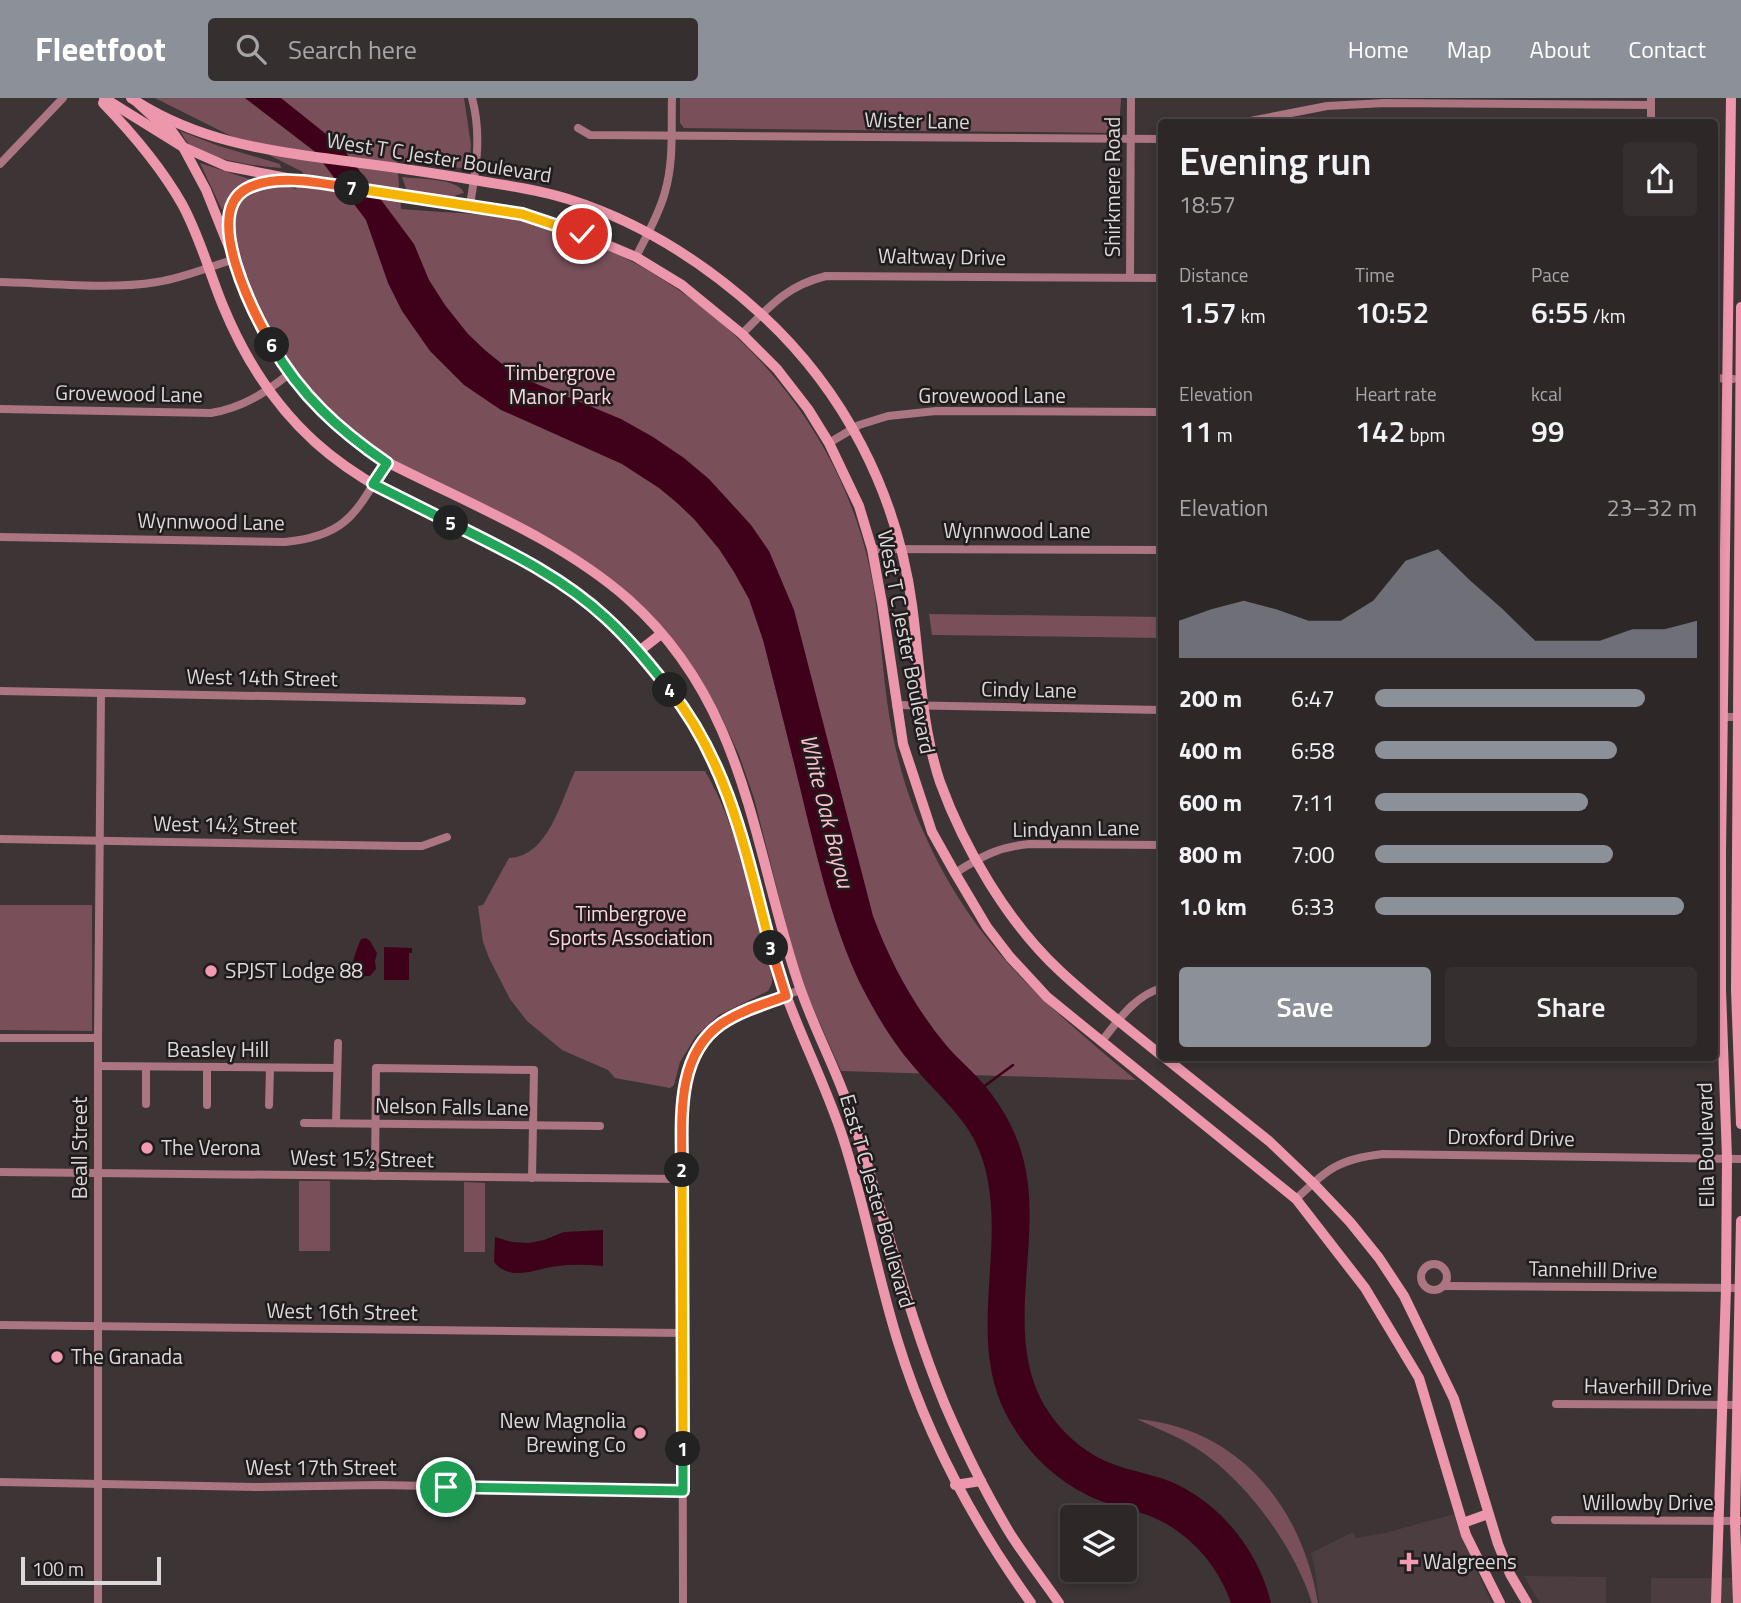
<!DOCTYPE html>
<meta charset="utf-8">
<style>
:root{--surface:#2d2728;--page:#352f30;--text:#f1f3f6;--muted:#a7a5a8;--line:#484445;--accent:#8c9099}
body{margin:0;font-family:"Titillium Web",sans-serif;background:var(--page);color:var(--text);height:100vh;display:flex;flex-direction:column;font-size:26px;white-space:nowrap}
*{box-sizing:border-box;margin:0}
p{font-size:23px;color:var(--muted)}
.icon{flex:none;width:38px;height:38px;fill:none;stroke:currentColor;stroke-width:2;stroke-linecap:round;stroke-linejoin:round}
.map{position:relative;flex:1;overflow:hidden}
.details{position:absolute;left:1158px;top:21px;width:560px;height:942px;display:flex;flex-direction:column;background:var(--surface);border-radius:7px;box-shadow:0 4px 10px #0003,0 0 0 2px var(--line)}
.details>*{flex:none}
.fabs{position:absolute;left:1060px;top:1407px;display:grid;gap:14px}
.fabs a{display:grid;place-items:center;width:77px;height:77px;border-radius:7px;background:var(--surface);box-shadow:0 4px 10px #0003,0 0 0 2px var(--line);font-size:35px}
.scale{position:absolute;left:21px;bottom:18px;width:140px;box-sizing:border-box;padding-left:7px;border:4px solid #ddd8d9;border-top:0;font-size:19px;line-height:24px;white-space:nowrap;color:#ddd8d9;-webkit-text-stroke:5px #201c1d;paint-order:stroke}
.pin{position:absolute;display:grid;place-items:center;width:60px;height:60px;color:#fff;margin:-30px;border:4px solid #fff;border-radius:50%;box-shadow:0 2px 7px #0007}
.km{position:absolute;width:35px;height:35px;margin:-18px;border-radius:50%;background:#222;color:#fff;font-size:19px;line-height:35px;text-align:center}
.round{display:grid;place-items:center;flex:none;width:74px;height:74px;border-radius:7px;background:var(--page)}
.headline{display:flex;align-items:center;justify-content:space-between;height:119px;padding:0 21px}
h1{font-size:38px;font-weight:600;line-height:52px}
.stats{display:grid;grid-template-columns:repeat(3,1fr);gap:10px;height:119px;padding:7px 21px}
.stats div{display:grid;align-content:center}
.stats b{font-size:30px;font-weight:600}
.stats small{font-size:19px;font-weight:400}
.stats p{font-size:19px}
.chart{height:196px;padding:14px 21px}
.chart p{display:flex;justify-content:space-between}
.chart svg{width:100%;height:126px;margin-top:7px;fill:var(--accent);opacity:.7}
.button{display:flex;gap:14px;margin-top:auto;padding:14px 21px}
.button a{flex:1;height:80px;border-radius:7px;background:var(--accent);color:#fff;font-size:28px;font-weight:600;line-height:80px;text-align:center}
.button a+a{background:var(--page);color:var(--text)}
ul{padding:0 21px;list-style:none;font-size:23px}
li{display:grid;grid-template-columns:112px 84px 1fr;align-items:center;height:52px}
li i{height:18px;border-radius:9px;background:var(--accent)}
header{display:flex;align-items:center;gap:42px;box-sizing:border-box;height:98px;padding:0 35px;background:var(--accent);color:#fff}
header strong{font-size:33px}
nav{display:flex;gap:38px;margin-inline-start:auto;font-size:24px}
.search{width:490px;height:63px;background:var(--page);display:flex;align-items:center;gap:18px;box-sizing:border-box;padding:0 24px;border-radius:7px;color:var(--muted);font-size:26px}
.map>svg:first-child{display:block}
.built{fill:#4c3d40}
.green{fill:#79505a}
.water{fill:#3f011a}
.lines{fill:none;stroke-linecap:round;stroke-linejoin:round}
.stream{stroke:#3f011a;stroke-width:2.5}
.street{stroke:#ab7581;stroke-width:8}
.secondary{stroke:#ec97ac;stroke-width:10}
.split-1-casing{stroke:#fff;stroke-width:14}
.split-2-casing{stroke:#fff;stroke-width:14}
.split-3-casing{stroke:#fff;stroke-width:14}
.split-4-casing{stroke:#fff;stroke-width:14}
.split-5-casing{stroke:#fff;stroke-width:14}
.split-6-casing{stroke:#fff;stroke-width:14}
.split-7-casing{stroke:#fff;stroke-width:14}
.split-8-casing{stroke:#fff;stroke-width:14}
.split-1{stroke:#22a559;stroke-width:9}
.split-2{stroke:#f5b400;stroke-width:9}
.split-3{stroke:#f0652b;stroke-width:9}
.split-4{stroke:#f5b400;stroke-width:9}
.split-5{stroke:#22a559;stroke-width:9}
.split-6{stroke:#22a559;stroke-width:9}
.split-7{stroke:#f0652b;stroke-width:9}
.split-8{stroke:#f5b400;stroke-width:9}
.poi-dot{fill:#f29aaf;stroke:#201c1d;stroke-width:2.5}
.labels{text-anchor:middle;stroke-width:5;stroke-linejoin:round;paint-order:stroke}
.street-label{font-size:21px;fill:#ddd8d9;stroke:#201c1d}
.park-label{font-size:21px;fill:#ffd4dd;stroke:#201c1d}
.poi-label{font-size:21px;fill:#ddd8d9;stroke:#201c1d;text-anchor:start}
.water-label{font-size:23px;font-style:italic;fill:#ffc0ce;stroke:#201c1d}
</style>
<header>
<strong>Fleetfoot</strong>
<div class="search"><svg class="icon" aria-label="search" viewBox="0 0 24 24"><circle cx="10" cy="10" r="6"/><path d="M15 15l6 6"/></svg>Search here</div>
<nav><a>Home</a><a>Map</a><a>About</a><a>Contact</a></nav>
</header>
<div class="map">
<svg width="1741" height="1505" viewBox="0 0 1741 1505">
<rect width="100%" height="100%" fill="#3c3435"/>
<g class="built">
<polygon points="1454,1416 1463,1443 1492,1505 1319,1505 1315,1471 1311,1455 1353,1434 1356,1440 1385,1435"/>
<polygon points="1524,1478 1606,1479 1606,1505 1540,1505"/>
<rect x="1651" y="1480" width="90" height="25"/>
</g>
<g class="green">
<path d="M 155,0 L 464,0 L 471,47 L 469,71 L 399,62 L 397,64 L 401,111 C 446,115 494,115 537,126 C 697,169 833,304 869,467 C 879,512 881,557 887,603 C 893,647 905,694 924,735 C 973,846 1045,907 1136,982 L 841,973 L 807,896 L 793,854 L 754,700 L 739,657 L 722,620 L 705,589 L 618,487 L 393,362 L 337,321 L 300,281 L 278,250 L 261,219 L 231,134 L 235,108 L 247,95 L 282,87 L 296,91 L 303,74 Z"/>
<polygon points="680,0 1121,0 1119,32 1113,35 684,30 680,25"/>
<path d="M 180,33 L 219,48 L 280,66 L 281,70 C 260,69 206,61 190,47 C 186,44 183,37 180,33 Z"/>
<polygon points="200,65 249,81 250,82 234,95 222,112"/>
<path d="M 402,79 C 418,81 458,80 464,95 L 448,100 L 407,93 Z"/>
<polygon points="929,516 1162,519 1162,540 932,537"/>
<path d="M 575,673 L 705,673 C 742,736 751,809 772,878 L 772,885 L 768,893 L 719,917 L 696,938 L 680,964 L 674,987 L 670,990 L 615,980 L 608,972 L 562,952 L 527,923 L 510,901 L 489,860 L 483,844 L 478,808 L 483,807 L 509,760 C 548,759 561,703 575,673 Z"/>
<polygon points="0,807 92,807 92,933 0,932"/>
<rect x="299" y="1083" width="31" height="70"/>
<polygon points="464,1084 485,1085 485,1154 464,1154"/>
<path d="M 1137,1321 C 1239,1330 1302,1409 1318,1505 L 1312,1505 C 1294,1448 1246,1382 1196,1350 C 1178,1338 1157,1331 1137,1321 Z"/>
</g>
<g class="water">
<path d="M 245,0 L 281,0 L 341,48 L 414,146 L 429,182 L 445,207 L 468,236 L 486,253 L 506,269 L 532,284 L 621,321 L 653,339 L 684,360 L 709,381 L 751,427 L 769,453 L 794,512 L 873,818 C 891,866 914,908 946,947 C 956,959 968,969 979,981 C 1000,1004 1017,1033 1024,1064 C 1044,1145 1000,1239 1048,1313 C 1063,1336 1087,1357 1113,1366 C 1131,1373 1151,1376 1169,1383 C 1219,1403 1259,1453 1271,1505 L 1231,1505 C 1218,1466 1186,1431 1147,1417 C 1128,1410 1106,1407 1087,1397 C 1053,1380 1025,1352 1007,1318 C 964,1237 1010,1144 982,1060 C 970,1022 939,999 914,969 C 894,946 878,920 864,893 C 836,838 822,779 807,719 C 793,660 778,601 763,542 L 749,501 L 734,474 L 719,451 L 694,421 L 676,404 L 659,390 L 622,366 L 501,312 L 464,287 L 430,253 L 402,213 L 388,185 L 366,122 L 314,53 Z"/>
<path d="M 366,840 L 370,843 L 377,855 L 375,863 L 376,871 L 370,878 L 356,878 L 351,871 C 354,860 356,852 361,841 Z"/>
<polygon points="384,849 412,850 412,855 409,855 409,882 384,882"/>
<path d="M 603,1132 L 603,1168 C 588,1167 573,1166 558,1168 C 536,1170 511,1185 494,1164 L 495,1139 L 512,1144 L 529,1145 L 544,1142 L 564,1134 Z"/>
</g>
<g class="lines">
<polyline class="stream" points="982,990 1013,967"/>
<g class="street">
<polyline points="1245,24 1327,8 1385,5 1651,7"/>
<polyline points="1651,24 1651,0"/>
<polyline points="578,30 590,37 1162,41"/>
<polyline points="0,66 63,0"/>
<path d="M 470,107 C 476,70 482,37 472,0"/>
<path d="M 636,159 C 646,138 659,117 665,94 C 674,63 671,31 672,0"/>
<polyline points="1130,179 1131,0"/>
<path d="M 0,184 C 50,185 108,192 157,184 C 183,180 209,169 235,161"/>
<path d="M 742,236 C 770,208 786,188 826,178 L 1162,180"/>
<polyline points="1715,280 1733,281"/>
<path d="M 0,311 L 211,315 C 242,310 265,295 289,276"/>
<polyline points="829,345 859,327 888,318 936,313 1162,314"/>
<path d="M 0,439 L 285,444 C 348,438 356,414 387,364"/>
<polyline points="872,451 1162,452"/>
<polyline points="0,593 522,603"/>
<polyline points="896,607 1162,612"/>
<polyline points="1715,619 1741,619"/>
<polyline points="0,741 404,748 422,748 447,739"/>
<path d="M 955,775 C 982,758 998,749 1030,746 L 1162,747"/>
<polyline points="0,940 98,940"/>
<path d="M 1101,944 C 1118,923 1135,897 1162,890"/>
<polyline points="98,968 337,970"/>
<polyline points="146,969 146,1006"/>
<polyline points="207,1007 207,969"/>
<polyline points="269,1007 270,970"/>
<polyline points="304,1025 600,1028"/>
<polyline points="336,1025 338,945"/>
<polyline points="0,1074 682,1081"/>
<polyline points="375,1078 376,970 534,972 532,1080"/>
<path d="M 1296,1101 C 1328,1071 1338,1061 1383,1056 L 1741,1061"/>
<circle cx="1434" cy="1179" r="13"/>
<polyline points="1445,1188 1741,1190"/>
<polyline points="0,1227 683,1235"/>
<polyline points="1556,1306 1741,1307"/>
<polyline points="0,1384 259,1389 379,1387 683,1393"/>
<polyline points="1555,1422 1741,1423"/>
<polyline points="98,1505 98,940 101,595"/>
<path d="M 683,1505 L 682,1003 C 698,921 729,919 800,892"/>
</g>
<g class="secondary">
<polyline points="104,0 183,49 226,68 297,82 522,116 582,136 636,159 682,187 742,236 777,271 808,311 829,345 859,408 872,451 882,505 903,646 932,734 955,775 987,829 1010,859 1047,899 1296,1101 1365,1190 1419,1280 1466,1437 1500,1505"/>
<path d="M 131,0 C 201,46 273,53 353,64 C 400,70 446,77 492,85 C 518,89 543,93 568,101 C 641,124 705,165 761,216 C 844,292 897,395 912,507 C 920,565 921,627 940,684 C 964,750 1008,825 1060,873 C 1092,903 1128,930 1162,958"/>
<path d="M 103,5 C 132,35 161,69 182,106 C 200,139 209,174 223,208 C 244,259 274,307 315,344 C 372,396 448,422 515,457 C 603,503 671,578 715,666 C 747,729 755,802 776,868 C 794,927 824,981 843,1040 C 865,1107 877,1177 898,1244 C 927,1339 973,1424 1031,1505"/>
<path d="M 138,5 L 160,25 L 171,32 L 183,49 L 206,92 L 261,229 L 285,270 L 332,323 L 387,364 C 467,405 560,441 628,501 C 745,605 752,743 797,881 C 811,925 834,966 849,1010 C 883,1108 905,1211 945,1307 C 964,1351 986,1396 1011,1437 C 1026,1460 1043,1482 1059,1505"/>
<path d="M 229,138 C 220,97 250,87 283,83"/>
<polyline points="1741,209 1736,892 1741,1026"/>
<polyline points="638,554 661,536"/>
<polyline points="1164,959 1269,1043 1313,1085 1350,1124 1379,1160 1404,1198 1454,1301 1498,1446 1510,1476 1527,1505"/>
<polyline points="955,1387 981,1383"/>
<polyline points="1463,1425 1488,1416"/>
<polyline points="1716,1505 1726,1190 1727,1060 1721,892 1721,754 1731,0"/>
<polyline points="1738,1505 1735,1423 1741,1123"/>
</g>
</g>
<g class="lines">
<defs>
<polyline id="split-1" points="446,1389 683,1393 683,1351"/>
<polyline id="split-2" points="682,1072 683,1351"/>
<path id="split-3" d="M 682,1072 C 682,1024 675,958 721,926 C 740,913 764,906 786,898 L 771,850"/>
<path id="split-4" d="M 670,592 C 730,667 747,760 771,850"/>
<path id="split-5" d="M 451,425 C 505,452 561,478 606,520 C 630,542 650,567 670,592"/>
<path id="split-6" d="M 272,247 C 300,297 340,333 387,365 L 373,386 L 451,425"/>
<path id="split-7" d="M 272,247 C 254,216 202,116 246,91 C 275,75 321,85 352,90"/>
<polyline id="split-8" points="352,90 522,116 582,136"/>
</defs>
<use href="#split-1" class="split-1-casing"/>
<use href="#split-2" class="split-2-casing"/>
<use href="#split-3" class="split-3-casing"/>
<use href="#split-4" class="split-4-casing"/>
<use href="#split-5" class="split-5-casing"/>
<use href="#split-6" class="split-6-casing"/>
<use href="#split-7" class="split-7-casing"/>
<use href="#split-8" class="split-8-casing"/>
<use href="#split-1" class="split-1"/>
<use href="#split-2" class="split-2"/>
<use href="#split-3" class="split-3"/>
<use href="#split-4" class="split-4"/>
<use href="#split-5" class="split-5"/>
<use href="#split-6" class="split-6"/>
<use href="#split-7" class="split-7"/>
<use href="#split-8" class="split-8"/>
</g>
<g class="poi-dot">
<circle cx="211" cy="873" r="7"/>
<circle cx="147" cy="1050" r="7"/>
<circle cx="57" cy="1259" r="7"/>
<circle cx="640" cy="1335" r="7"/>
<path d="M1405.5 1453.5h7v7h7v7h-7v7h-7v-7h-7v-7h7z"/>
</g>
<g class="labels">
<g class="street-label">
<text transform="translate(917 23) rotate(1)" y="7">Wister Lane</text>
<text transform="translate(439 60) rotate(9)" y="7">West T C Jester Boulevard</text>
<text transform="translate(1113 89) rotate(-90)" y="7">Shirkmere Road</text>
<text transform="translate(942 159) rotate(1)" y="7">Waltway Drive</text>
<text transform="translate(129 296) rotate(1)" y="7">Grovewood Lane</text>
<text x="992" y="305">Grovewood Lane</text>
<text transform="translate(211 424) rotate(1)" y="7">Wynnwood Lane</text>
<text x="1017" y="440">Wynnwood Lane</text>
<text transform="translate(906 544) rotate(79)" y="7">West T C Jester Boulevard</text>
<text transform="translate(262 580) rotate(1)" y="7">West 14th Street</text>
<text transform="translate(1029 592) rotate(1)" y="7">Cindy Lane</text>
<text transform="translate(225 727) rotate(1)" y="7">West 14½ Street</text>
<text transform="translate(1076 731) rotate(-1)" y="7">Lindyann Lane</text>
<text x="218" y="959">Beasley Hill</text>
<text transform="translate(452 1009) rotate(1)" y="7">Nelson Falls Lane</text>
<text transform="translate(1511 1040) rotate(1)" y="7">Droxford Drive</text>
<text transform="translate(1706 1047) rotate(-91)" y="7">Ella Boulevard</text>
<text transform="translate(80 1050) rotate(-90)" y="7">Beall Street</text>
<text transform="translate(362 1061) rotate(1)" y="7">West 15½ Street</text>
<text transform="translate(877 1103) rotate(74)" y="7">East T C Jester Boulevard</text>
<text transform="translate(1593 1172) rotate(1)" y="7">Tannehill Drive</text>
<text transform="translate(342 1214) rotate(1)" y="7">West 16th Street</text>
<text transform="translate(1648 1289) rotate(1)" y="7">Haverhill Drive</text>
<text x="321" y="1377">West 17th Street</text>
<text x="1648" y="1412">Willowby Drive</text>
</g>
<g class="park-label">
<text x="560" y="282">Timbergrove<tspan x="560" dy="24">Manor Park</tspan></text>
<text x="631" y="823">Timbergrove<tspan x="631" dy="24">Sports Association</tspan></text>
</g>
<g class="poi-label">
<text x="225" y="880">SPJST Lodge 88</text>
<text x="161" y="1057">The Verona</text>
<text x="71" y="1266">The Granada</text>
<text x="626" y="1330" text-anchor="end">New Magnolia<tspan x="626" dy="24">Brewing Co</tspan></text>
<text x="1423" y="1471">Walgreens</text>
</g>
<g class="water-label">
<text transform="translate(827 713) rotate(76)" y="8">White Oak Bayou</text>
</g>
</g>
</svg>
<div class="fabs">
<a><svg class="icon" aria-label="layers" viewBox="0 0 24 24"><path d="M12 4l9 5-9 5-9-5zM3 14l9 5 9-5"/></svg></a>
</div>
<div class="scale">100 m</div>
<div class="pin" style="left:446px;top:1389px;background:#1e9e55"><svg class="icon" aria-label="arrive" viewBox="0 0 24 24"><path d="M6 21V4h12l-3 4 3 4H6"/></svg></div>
<div class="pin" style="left:582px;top:136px;background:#d93025"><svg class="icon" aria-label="check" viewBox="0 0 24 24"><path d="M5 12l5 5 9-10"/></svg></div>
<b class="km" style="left:683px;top:1351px">1</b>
<b class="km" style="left:682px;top:1072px">2</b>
<b class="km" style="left:771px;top:850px">3</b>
<b class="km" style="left:670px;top:592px">4</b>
<b class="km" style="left:451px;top:425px">5</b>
<b class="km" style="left:272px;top:247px">6</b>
<b class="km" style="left:352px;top:90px">7</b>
<section class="details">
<div class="headline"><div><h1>Evening run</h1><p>18:57</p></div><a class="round"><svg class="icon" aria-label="share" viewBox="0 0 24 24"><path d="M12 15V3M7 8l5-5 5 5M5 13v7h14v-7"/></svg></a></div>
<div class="stats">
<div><p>Distance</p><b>1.57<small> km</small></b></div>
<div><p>Time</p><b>10:52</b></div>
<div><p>Pace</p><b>6:55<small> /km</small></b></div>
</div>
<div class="stats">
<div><p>Elevation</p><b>11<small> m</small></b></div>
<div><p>Heart rate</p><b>142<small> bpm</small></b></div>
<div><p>kcal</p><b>99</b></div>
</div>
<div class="chart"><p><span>Elevation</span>23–32 m</p>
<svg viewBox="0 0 160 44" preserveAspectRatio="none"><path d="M0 44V31L10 27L20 24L30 27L40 31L50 31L60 24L70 10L80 6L90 17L100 27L110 38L120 38L130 38L140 34L150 34L160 31V44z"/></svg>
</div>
<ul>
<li><b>200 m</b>6:47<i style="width:84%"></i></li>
<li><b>400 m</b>6:58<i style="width:75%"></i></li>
<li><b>600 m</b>7:11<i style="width:66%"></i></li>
<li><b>800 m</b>7:00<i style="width:74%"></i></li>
<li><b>1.0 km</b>6:33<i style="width:96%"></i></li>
</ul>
<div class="button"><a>Save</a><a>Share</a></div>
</section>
</div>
